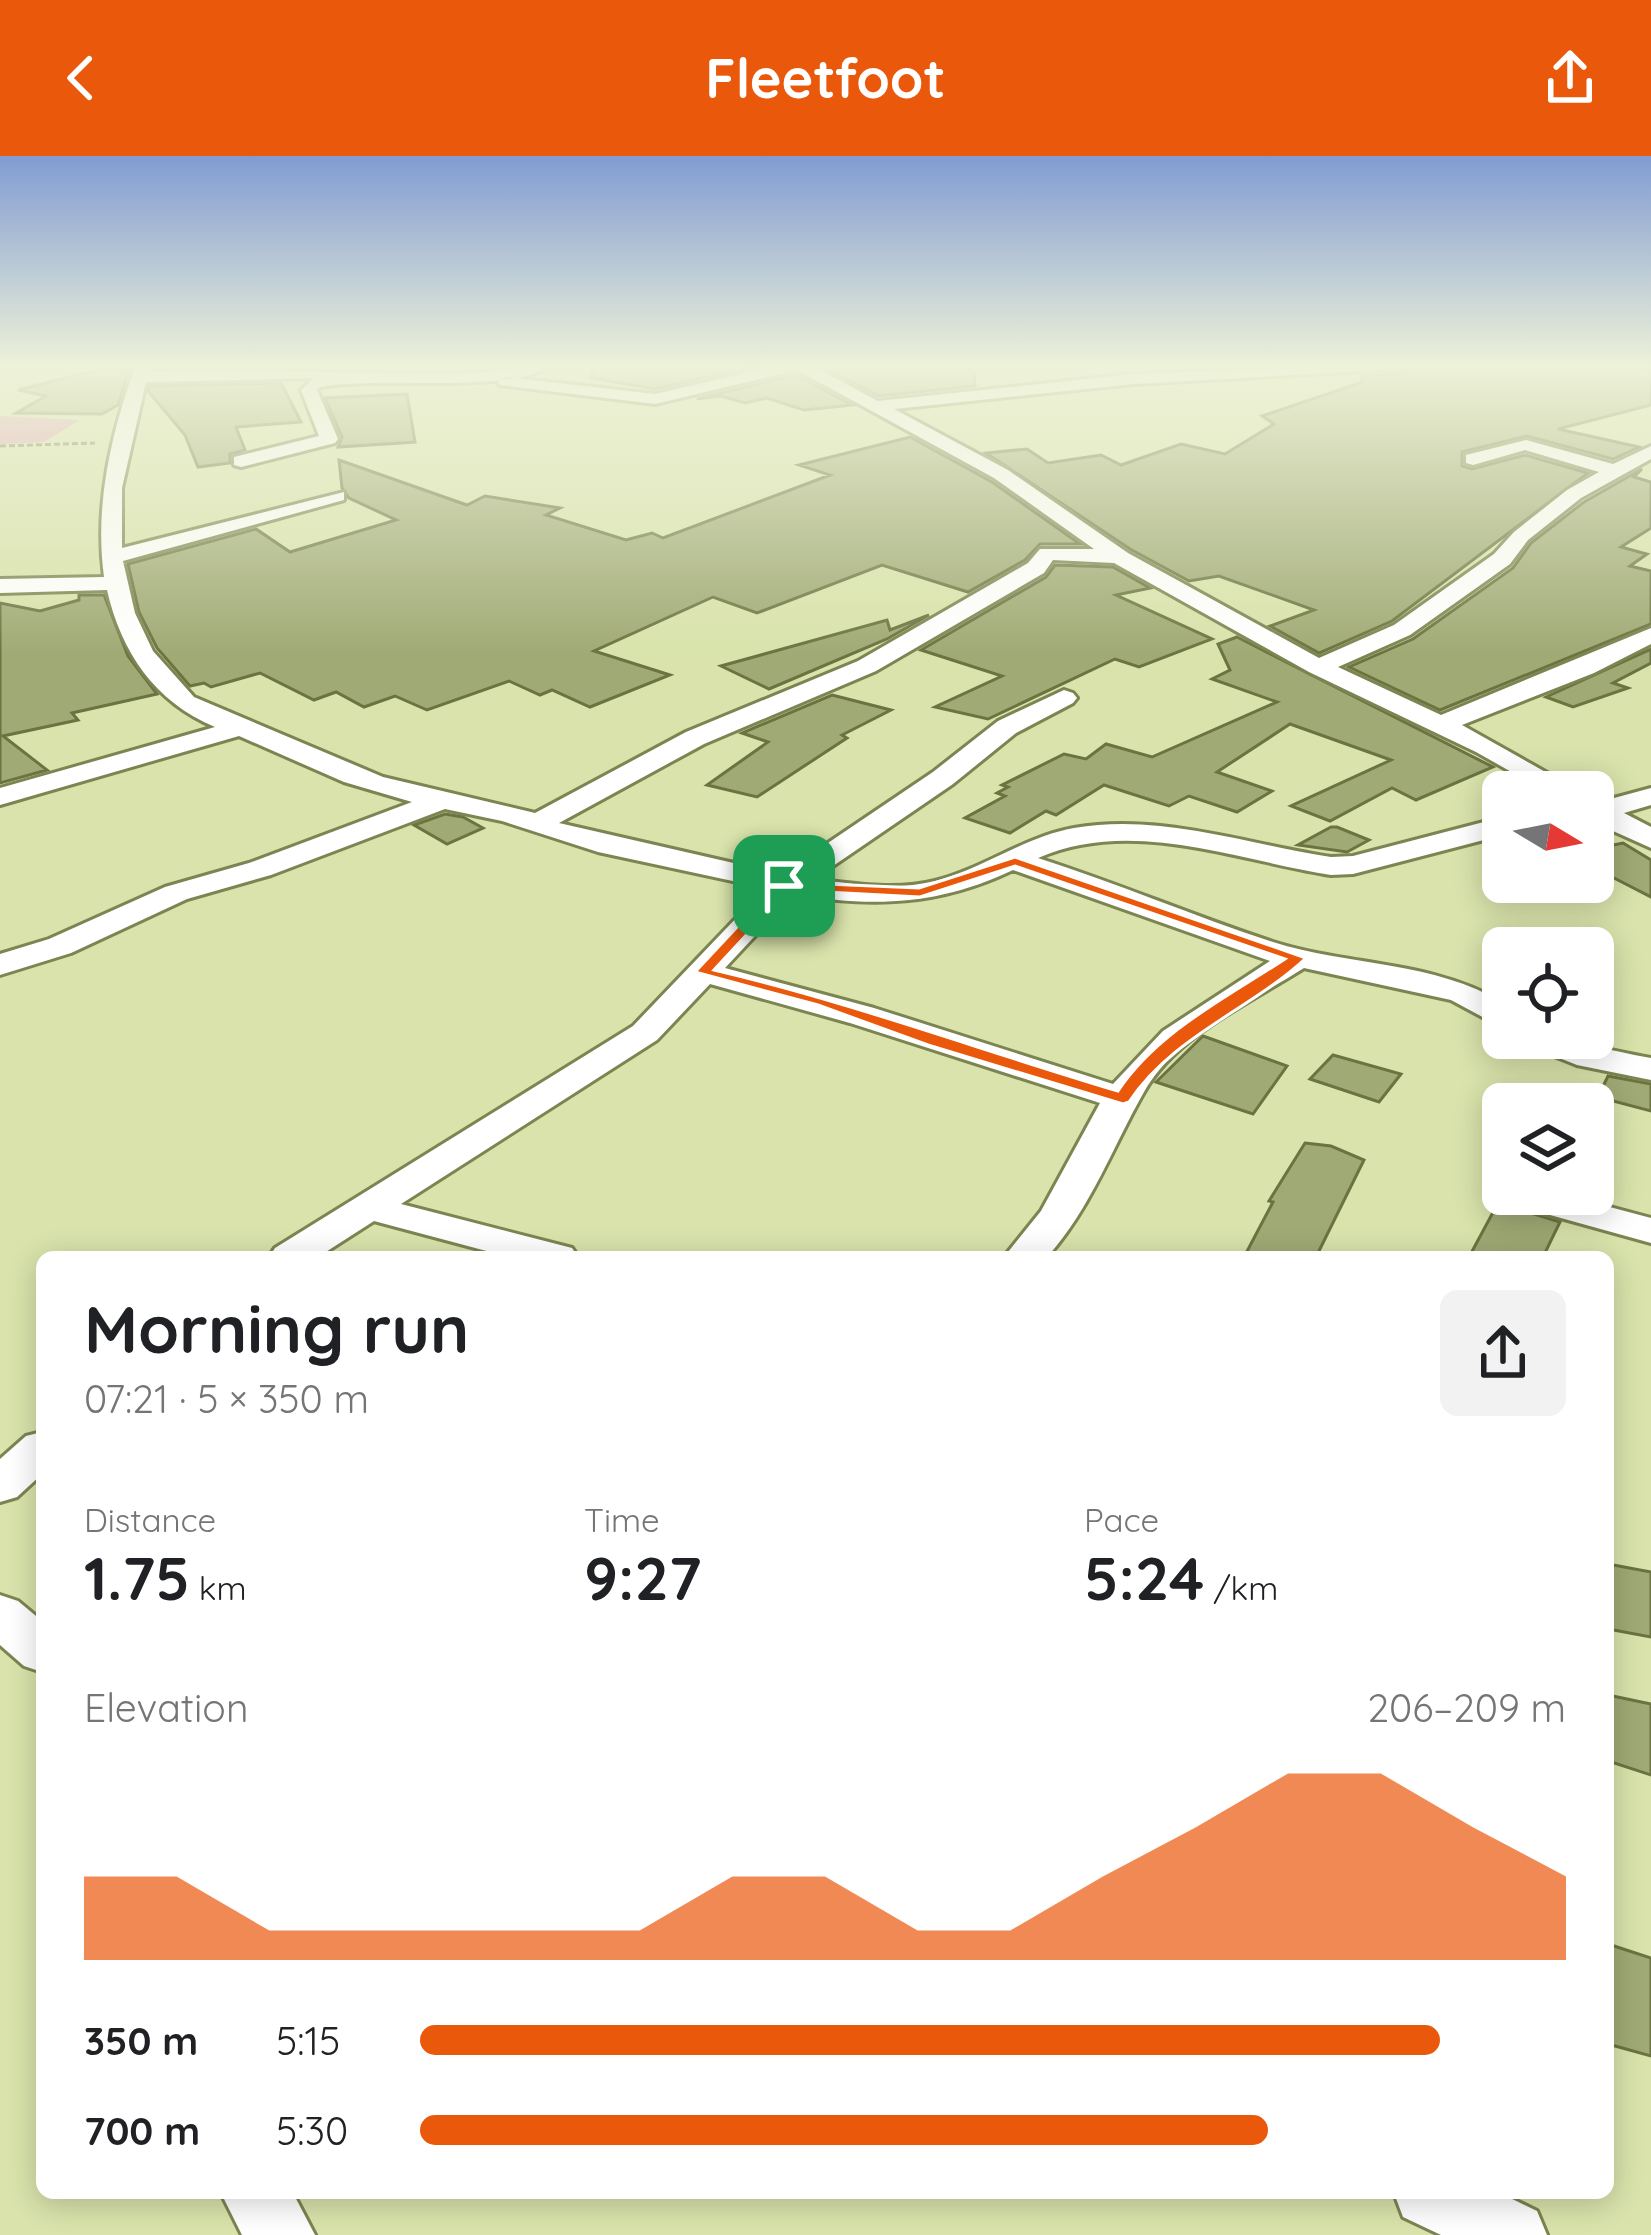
<!DOCTYPE html>
<meta charset="utf-8">
<style>
:root{--surface:#fff;--page:#f2f2f2;--text:#202124;--muted:#757577;--accent:#ea580c}
body{margin:0;font-family:Quicksand,sans-serif;background:var(--page);color:var(--text);height:100vh;display:flex;flex-direction:column;font-size:45px;white-space:nowrap}
*{box-sizing:border-box;margin:0}
p{font-size:39px;color:var(--muted)}
.icon{flex:none;width:66px;height:66px;fill:none;stroke:currentColor;stroke-width:2;stroke-linecap:round;stroke-linejoin:round}
.map{position:relative;flex:1;overflow:hidden}
.panel{position:absolute;left:36px;top:1095px;width:1578px;height:948px;display:flex;flex-direction:column;background:var(--surface);border-radius:18px;box-shadow:0 6px 30px #0003}
.panel>*{flex:none}
.needle{width:78px;rotate:100deg}
.tools{position:absolute;left:1482px;top:615px;display:grid;gap:24px}
.tools a{display:grid;place-items:center;width:132px;height:132px;border-radius:18px;background:var(--surface);box-shadow:0 6px 30px #0003;font-size:60px}
.pin{position:absolute;display:grid;place-items:center;width:102px;height:102px;color:#fff;margin:-51px;border-radius:24px;box-shadow:0 6px 18px #0006}
.round{display:grid;place-items:center;flex:none;width:126px;height:126px;border-radius:18px;background:var(--page)}
.headline{display:flex;align-items:center;justify-content:space-between;height:204px;padding:0 48px}
h1{font-size:66px;font-weight:700;line-height:90px}
.figures{display:grid;grid-template-columns:repeat(3,1fr);gap:18px;height:204px;padding:12px 48px}
.figures div{display:grid;align-content:center}
.figures b{font-size:60px;font-weight:700}
.figures small{font-size:33px;font-weight:400}
.figures p{font-size:33px}
.chart{height:336px;padding:24px 48px}
.chart p{display:flex;justify-content:space-between}
.chart svg{width:100%;height:216px;margin-top:12px;fill:var(--accent);opacity:.7}
ul{padding:0 48px;list-style:none;font-size:39px}
li{display:grid;grid-template-columns:192px 144px 1fr;align-items:center;height:90px}
li i{height:30px;border-radius:15px;background:var(--accent)}
header{display:flex;justify-content:space-between;align-items:center;height:156px;padding:0 48px;background:var(--accent);color:#fff;font-size:54px;font-weight:700}
.map>svg:first-child{display:block}
.green{fill:#e09db4}
.building{fill:#a0aa75;stroke:#6b7440;stroke-width:3}
.lines{fill:none;stroke-linecap:round;stroke-linejoin:round}
.minor-casing{stroke:#7c8551;stroke-width:6}
.path{stroke:#717852;stroke-width:3;stroke-dasharray:6 3;stroke-linecap:butt}
.minor{fill:#fff;fill-rule:evenodd}
.route{fill:#ea580c;stroke:#fff;stroke-width:3;fill-rule:evenodd}
</style>
<header><svg class="icon" aria-label="back" viewBox="0 0 24 24"><path d="M15 5l-7 7 7 7"/></svg>Fleetfoot<svg class="icon" aria-label="share" viewBox="0 0 24 24"><path d="M12 15V3M7 8l5-5 5 5M5 13v7h14v-7"/></svg></header>
<div class="map">
<svg width="1651" height="2079" viewBox="0 0 1651 2079">
<rect width="100%" height="100%" fill="#d9e3ab"/>
<polygon class="green" points="0,260 80,264 44,286 0,288"/>
<g class="building">
<polygon points="593,208 765,208 655,233 591,222"/>
<polygon points="818,208 964,208 974,215 975,230 879,240"/>
<polygon points="1411,208 1629,208 1630,216 1651,211 1651,249 1558,273 1639,291 1613,303 1527,280 1462,296 1462,310 1472,313 1525,299 1588,317 1392,465 1319,497 1270,470 1314,454 1219,420 1189,425 1130,393 986,297 1027,293 1048,307 1101,299 1121,309 1181,288 1225,298 1274,268 1262,260 1363,226 1361,220 1399,218"/>
<polygon points="100,213 129,213 118,249 102,258 16,257 46,240 18,234"/>
<polygon points="796,219 852,249 804,254 767,242 745,247 721,240 697,243"/>
<polygon points="281,227 301,266 236,271 245,294 230,298 230,307 198,311 185,279 148,235 150,230"/>
<polygon points="407,238 415,286 338,291 342,281 325,242"/>
<polygon points="910,281 992,326 1080,388 1040,388 1025,404 968,436 882,409 757,457 713,441 594,495 670,519 590,551 552,534 540,539 509,525 427,554 395,540 364,551 336,536 314,544 260,517 211,531 204,527 190,530 157,492 139,456 128,408 256,373 290,396 396,364 349,342 342,332 339,304 467,349 485,340 560,352 546,359 626,384 652,377 663,382 830,319 799,309"/>
<polygon points="1642,313 1634,321 1651,326 1651,372 1621,391 1647,398 1630,410 1651,415 1651,468 1440,554 1349,511 1413,483 1513,412 1531,387 1584,346"/>
<polygon points="1055,409 1113,411 1150,432 1116,439 1212,483 1139,511 1115,503 988,563 935,551 1002,520 921,494 1046,421"/>
<polygon points="79,439 104,439 128,500 157,538 72,557 78,564 3,580 47,614 0,627 0,447 40,455 79,444"/>
<polygon points="929,459 887,483 769,533 721,510 887,464 890,474"/>
<polygon points="1237,481 1493,611 1416,644 1392,632 1330,665 1291,650 1391,604 1290,568 1217,616 1272,635 1237,656 1189,640 1169,650 1104,629 1056,659 1046,655 1010,677 965,662 1005,640 997,637 1008,631 1002,629 1064,598 1086,603 1106,588 1152,601 1277,546 1212,523 1230,514 1218,488"/>
<polygon points="1651,493 1651,507 1613,527 1628,532 1573,551 1546,541"/>
<polygon points="832,539 891,554 842,579 847,582 757,641 707,629 768,586 742,577"/>
<polygon points="445,658 463,661 483,672 447,688 414,669"/>
<polygon points="1331,671 1337,671 1369,684 1347,696 1298,689"/>
<polygon points="1623,687 1651,704 1651,741 1614,722 1593,728 1593,693"/>
<polygon points="1203,880 1287,910 1253,958 1156,926"/>
<polygon points="1333,899 1401,918 1379,946 1310,923"/>
<polygon points="1608,920 1651,928 1651,955 1598,941"/>
<polygon points="1305,987 1331,990 1364,1004 1316,1101 1244,1101 1273,1046 1269,1045"/>
<polygon points="1498,1047 1560,1066 1543,1101 1469,1101"/>
<polygon points="1608,1408 1651,1416 1651,1481 1608,1473"/>
<polygon points="1608,1539 1651,1548 1651,1619 1608,1605"/>
<polygon points="1608,1788 1651,1802 1651,1900 1608,1888"/>
</g>
<g class="lines">
<defs>
<g id="minor">
<path d="M 136,208 L 152,208 L 149,216 C 257,211 365,220 473,217 C 500,216 527,208 555,208 C 505,240 384,219 320,231 L 317,234 L 338,283 L 335,287 L 241,311 L 234,309 L 234,301 L 319,280 L 301,234 L 314,222 L 146,226 L 122,332 L 122,392 L 344,336 L 344,344 L 123,405 L 135,457 L 153,495 L 194,541 L 383,621 L 535,657 L 686,576 L 858,505 L 1028,407 L 1040,393 L 1094,393 L 994,322 L 797,214 L 655,248 L 500,229 L 498,226 L 506,221 L 655,238 L 784,208 L 809,208 L 878,245 L 1133,218 L 1407,208 L 1399,213 L 1133,228 L 894,253 L 1008,314 L 1128,397 L 1319,502 L 1394,469 L 1494,398 L 1514,376 L 1567,334 L 1599,316 L 1525,294 L 1473,309 L 1466,307 L 1466,299 L 1526,284 L 1613,308 L 1651,290 L 1651,303 L 1581,342 L 1528,384 L 1510,408 L 1410,479 L 1338,511 L 1441,559 L 1651,472 L 1651,488 L 1594,517 L 1462,569 L 1581,636 L 1547,636 L 1476,596 L 1309,516 L 1114,407 L 1053,404 L 1044,417 L 876,515 L 704,588 L 559,667 L 782,718 L 933,616 L 998,565 L 1064,534 L 1073,537 L 1077,542 L 1073,547 L 1016,577 L 953,628 L 814,723 C 853,728 896,735 935,725 C 983,713 1024,681 1074,672 C 1160,657 1246,688 1331,701 L 1353,700 L 1503,661 L 1503,679 L 1353,718 L 1331,719 C 1236,704 1131,661 1038,702 C 1117,727 1193,760 1273,786 C 1348,810 1435,805 1503,847 L 1503,872 L 1451,844 L 1304,812 C 1251,846 1176,879 1144,936 C 1114,988 1090,1054 1047,1101 L 1004,1101 L 1041,1055 L 1100,947 L 850,867 L 710,828 L 657,884 L 401,1048 L 572,1092 L 578,1101 L 509,1101 L 374,1065 L 318,1101 L 269,1101 L 275,1092 L 633,870 L 765,732 L 598,696 L 502,665 L 445,653 L 271,719 L 187,743 L 71,797 L 0,819 L 0,798 L 49,783 L 165,731 L 249,707 L 412,646 L 344,626 L 239,580 L 0,649 L 0,632 L 215,571 C 155,546 121,496 107,434 L 0,437 L 0,423 L 104,421 C 94,347 112,275 136,208 ZM 1013,714 L 1270,805 L 1163,875 L 1113,928 L 874,852 L 725,812 L 794,738 C 873,752 940,749 1013,714 Z"/>
<polygon points="1651,632 1651,649 1624,657 1651,671 1651,692 1593,666 1593,643 1603,645"/>
<path d="M 1522,882 C 1567,882 1606,894 1651,902 L 1651,924 L 1577,909 L 1527,889 Z"/>
<polygon points="1503,1030 1503,1038 1561,1038 1651,1062 1651,1087 1503,1046 1498,1038"/>
<polygon points="42,1276 42,1318 17,1341 0,1346 0,1303 26,1280"/>
<polygon points="0,1439 18,1445 42,1465 42,1516 24,1510 0,1489"/>
<polygon points="221,2037 293,2037 315,2079 242,2079"/>
<polygon points="1394,2037 1500,2037 1537,2055 1547,2079 1441,2079 1403,2061"/>
</g>
</defs>
<use href="#minor" class="minor-casing"/>
<polyline class="path" points="0,290 95,287"/>
<use href="#minor" class="minor"/>
</g>
<linearGradient id="sky" x2="0" y2="1"><stop stop-color="#819cd2"/><stop offset="0.42" stop-color="#eef2d9"/><stop offset="1" stop-color="#eef2d9" stop-opacity="0"/></linearGradient>
<rect width="1651" height="499" fill="url(#sky)"/>
<path class="route" d="M 1015,701 L 1306,802 C 1249,855 1174,879 1129,946 L 1123,948 L 928,889 L 818,849 L 695,816 L 779,726 L 919,732 ZM 1015,710 L 1285,803 C 1227,841 1157,876 1118,935 C 983,895 851,846 714,814 L 788,734 L 920,741 Z"/>
</svg>
<div class="tools">
<a><svg class="needle" viewBox="-14 -14 28 28"><path d="M0-13l5 13h-10z" fill="#e53935"/><path d="M0 13l5-13h-10z" fill="#757577"/></svg></a>
<a><svg class="icon" aria-label="locate" viewBox="0 0 24 24"><circle cx="12" cy="12" r="6"/><path d="M12 2v4M12 18v4M2 12h4M18 12h4"/></svg></a>
<a><svg class="icon" aria-label="layers" viewBox="0 0 24 24"><path d="M12 4l9 5-9 5-9-5zM3 14l9 5 9-5"/></svg></a>
</div>
<div class="pin" style="left:784px;top:730px;background:#1e9e55"><svg class="icon" aria-label="arrive" viewBox="0 0 24 24"><path d="M6 21V4h12l-3 4 3 4H6"/></svg></div>
<section class="panel">
<div class="headline"><div><h1>Morning run</h1><p>07:21 · 5 × 350 m</p></div><a class="round"><svg class="icon" aria-label="share" viewBox="0 0 24 24"><path d="M12 15V3M7 8l5-5 5 5M5 13v7h14v-7"/></svg></a></div>
<div class="figures">
<div><p>Distance</p><b>1.75<small> km</small></b></div>
<div><p>Time</p><b>9:27</b></div>
<div><p>Pace</p><b>5:24<small> /km</small></b></div>
</div>
<div class="chart"><p><span>Elevation</span>206–209 m</p>
<svg viewBox="0 0 160 44" preserveAspectRatio="none"><path d="M0 44V27L10 27L20 38L30 38L40 38L50 38L60 38L70 27L80 27L90 38L100 38L110 27L120 17L130 6L140 6L150 17L160 27V44z"/></svg>
</div>
<ul>
<li><b>350 m</b>5:15<i style="width:89%"></i></li>
<li><b>700 m</b>5:30<i style="width:74%"></i></li>
</ul>
</section>
</div>
